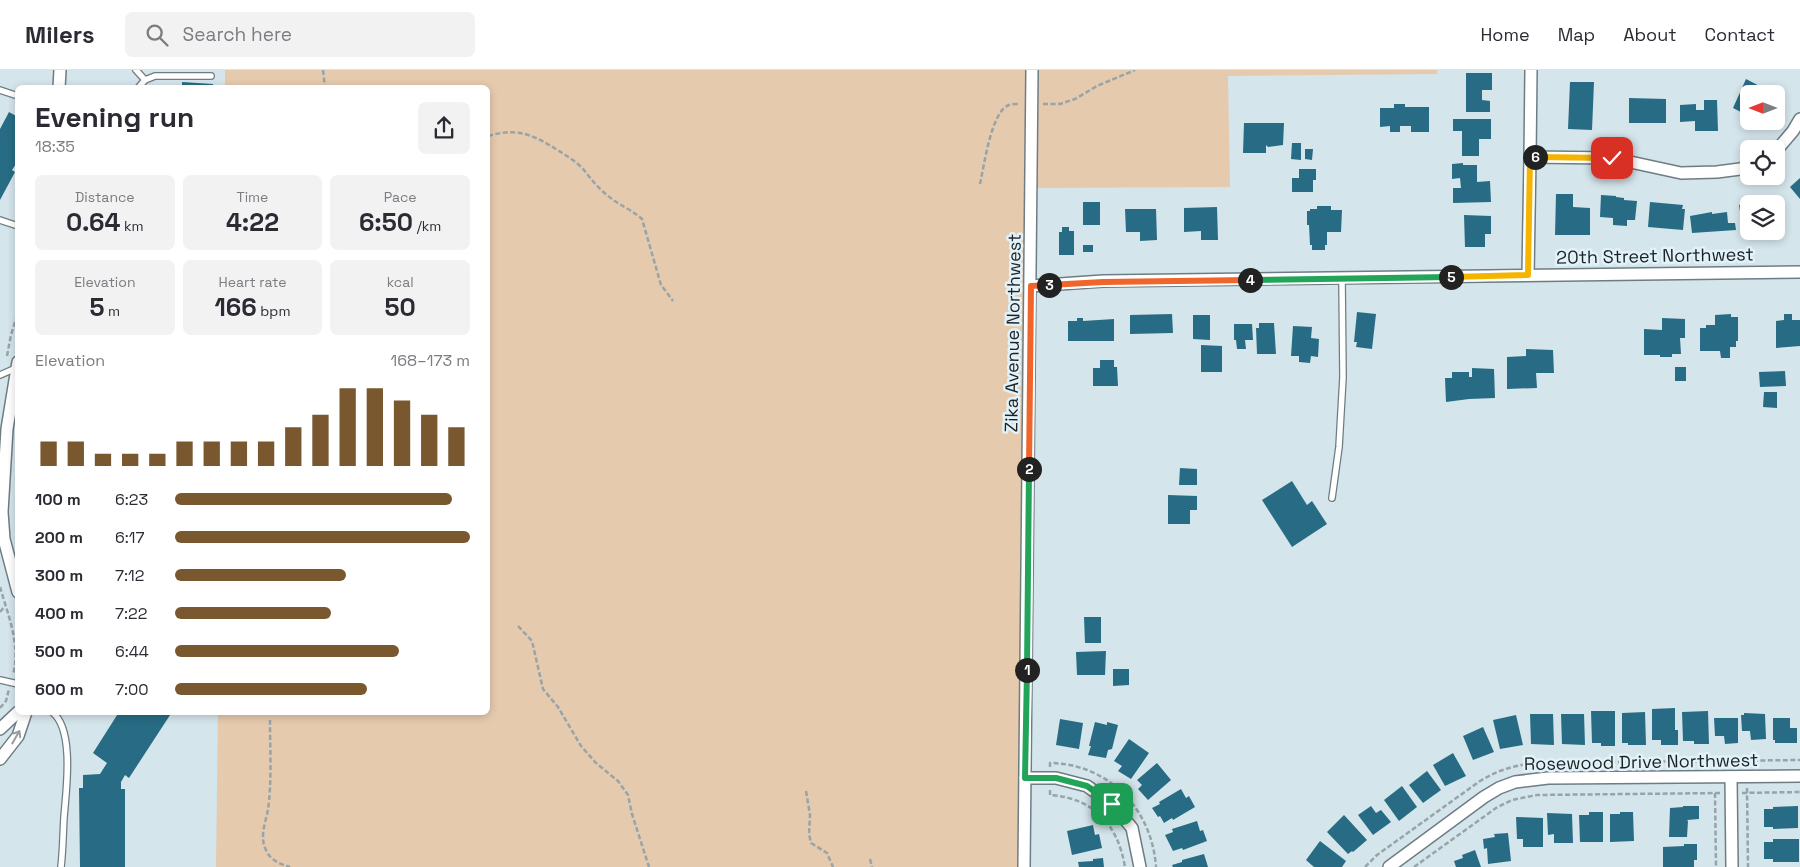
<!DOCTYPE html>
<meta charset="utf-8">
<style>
:root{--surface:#fff;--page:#f2f2f3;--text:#2b2b33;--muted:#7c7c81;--line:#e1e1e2;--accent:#7a582f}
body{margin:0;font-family:"Space Grotesk",sans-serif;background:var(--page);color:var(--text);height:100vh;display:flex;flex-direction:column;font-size:19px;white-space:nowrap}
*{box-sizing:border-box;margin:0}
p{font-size:16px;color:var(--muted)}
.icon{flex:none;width:28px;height:28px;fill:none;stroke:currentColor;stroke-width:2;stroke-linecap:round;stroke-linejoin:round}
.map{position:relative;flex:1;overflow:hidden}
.side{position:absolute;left:15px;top:15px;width:475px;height:630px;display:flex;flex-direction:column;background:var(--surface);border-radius:8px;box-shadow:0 2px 8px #0003}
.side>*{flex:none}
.needle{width:32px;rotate:270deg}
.buttons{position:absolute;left:1740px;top:15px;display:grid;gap:10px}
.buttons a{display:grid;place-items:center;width:45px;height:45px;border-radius:8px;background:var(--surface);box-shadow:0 2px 8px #0003;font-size:25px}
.pin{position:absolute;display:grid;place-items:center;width:42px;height:42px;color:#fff;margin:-21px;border-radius:10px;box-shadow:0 2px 8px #0006}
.km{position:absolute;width:25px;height:25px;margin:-12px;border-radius:50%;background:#222;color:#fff;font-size:14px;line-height:25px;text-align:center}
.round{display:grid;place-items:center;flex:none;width:52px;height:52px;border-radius:8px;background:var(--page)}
.summary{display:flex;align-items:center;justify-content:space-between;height:85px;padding:0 20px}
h1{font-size:28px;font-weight:600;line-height:38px}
.figures{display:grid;grid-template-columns:repeat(3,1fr);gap:8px;height:85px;padding:5px 20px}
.figures div{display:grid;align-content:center;border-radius:8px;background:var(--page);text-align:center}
.figures b{font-size:25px;font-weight:600}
.figures small{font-size:14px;font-weight:400}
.figures p{font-size:14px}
.chart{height:140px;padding:10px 20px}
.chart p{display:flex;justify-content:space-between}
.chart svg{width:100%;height:90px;margin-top:5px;stroke:var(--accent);stroke-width:6}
ul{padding:0 20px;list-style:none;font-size:16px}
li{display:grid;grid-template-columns:80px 60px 1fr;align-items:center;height:38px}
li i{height:12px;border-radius:6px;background:var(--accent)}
header{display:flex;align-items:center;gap:30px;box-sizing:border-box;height:70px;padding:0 25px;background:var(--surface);border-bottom:1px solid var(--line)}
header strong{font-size:24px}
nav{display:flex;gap:28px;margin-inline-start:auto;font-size:18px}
.search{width:350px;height:45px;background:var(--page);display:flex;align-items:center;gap:12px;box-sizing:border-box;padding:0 18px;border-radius:8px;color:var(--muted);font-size:19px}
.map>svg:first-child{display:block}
.green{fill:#e5caae}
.building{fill:#276c84}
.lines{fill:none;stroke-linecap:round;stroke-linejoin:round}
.service-casing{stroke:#6e7d83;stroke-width:8}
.minor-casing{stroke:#6e7d83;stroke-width:14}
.path{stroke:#97a4a9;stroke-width:2.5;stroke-dasharray:5 2.5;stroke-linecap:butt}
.service{stroke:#fff;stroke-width:5.5}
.minor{stroke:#fff;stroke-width:11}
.oneway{stroke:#999c9c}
.split-1-casing{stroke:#fff;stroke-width:10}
.split-2-casing{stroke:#fff;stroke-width:10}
.split-3-casing{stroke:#fff;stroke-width:10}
.split-4-casing{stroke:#fff;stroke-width:10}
.split-5-casing{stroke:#fff;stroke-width:10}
.split-6-casing{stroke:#fff;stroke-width:10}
.split-7-casing{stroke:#fff;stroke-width:10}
.split-1{stroke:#22a559;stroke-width:6}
.split-2{stroke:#22a559;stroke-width:6}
.split-3{stroke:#f0652b;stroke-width:6}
.split-4{stroke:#f0652b;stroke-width:6}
.split-5{stroke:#22a559;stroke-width:6}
.split-6{stroke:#f5b400;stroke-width:6}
.split-7{stroke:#f5b400;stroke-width:6}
.labels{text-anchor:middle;stroke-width:5;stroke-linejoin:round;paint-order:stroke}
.street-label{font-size:18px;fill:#1c2224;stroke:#e1f2f9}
</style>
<header>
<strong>Milers</strong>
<div class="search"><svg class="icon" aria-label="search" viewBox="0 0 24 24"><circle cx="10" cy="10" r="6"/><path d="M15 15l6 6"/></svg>Search here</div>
<nav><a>Home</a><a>Map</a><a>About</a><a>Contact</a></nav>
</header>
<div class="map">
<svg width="1800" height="797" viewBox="0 0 1800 797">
<rect width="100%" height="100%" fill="#d4e5eb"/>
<polygon class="green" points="225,0 1437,0 1437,4 1228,6 1230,117 1032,118 1024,797 216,797 218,643 488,642 488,18 225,17"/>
<g class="building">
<polygon points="1466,3 1492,3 1492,20 1482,20 1482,30 1490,31 1490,42 1466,42"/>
<polygon points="1746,9 1775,24 1749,24 1749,46 1733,38"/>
<polygon points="182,12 213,14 213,18 182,18"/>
<polygon points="1570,12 1594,12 1592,60 1568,59"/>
<polygon points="1629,28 1666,29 1666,53 1629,53"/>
<polygon points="1704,30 1717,30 1718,61 1695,61 1695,51 1680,52 1680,35 1696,34 1696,40 1704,40"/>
<polygon points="1394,34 1405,34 1405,37 1429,37 1429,62 1411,62 1411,56 1400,56 1400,62 1390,62 1390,56 1380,57 1380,38 1394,38"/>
<polygon points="9,42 18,47 18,91 12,100 15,102 0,130 0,59"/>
<polygon points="1453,49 1491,49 1491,69 1479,69 1479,86 1462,86 1462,61 1453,61"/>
<polygon points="1244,53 1284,53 1283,75 1268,77 1266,75 1266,83 1243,83"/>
<polygon points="1292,73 1301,73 1301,90 1291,89"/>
<polygon points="1305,79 1313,79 1312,90 1305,89"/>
<polygon points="1463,93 1463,95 1477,95 1477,112 1490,111 1491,132 1453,133 1453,118 1461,118 1460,108 1452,109 1452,94"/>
<polygon points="1299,99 1316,99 1316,110 1313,110 1313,122 1292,122 1292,108 1299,108"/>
<polygon points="1800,108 1800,129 1790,117"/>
<polygon points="1556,124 1573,124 1573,137 1590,138 1590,165 1555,165"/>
<polygon points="1601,125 1616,126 1616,127 1624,128 1624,130 1637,131 1635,150 1627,150 1627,156 1613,155 1613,148 1600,147"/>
<polygon points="1777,129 1780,145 1776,145 1776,134 1750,134"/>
<rect x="1083" y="132" width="17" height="23"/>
<polygon points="1650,132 1683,135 1682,139 1685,139 1683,160 1648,157"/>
<polygon points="1749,133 1749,153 1742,154 1739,135"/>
<polygon points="1317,136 1331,136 1331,140 1342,140 1341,162 1327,162 1327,175 1325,175 1325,180 1312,180 1312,175 1310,175 1309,155 1307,155 1307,141 1310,141 1310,139 1317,139"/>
<polygon points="1217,137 1218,170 1201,170 1201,161 1184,162 1184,138"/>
<polygon points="1125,139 1156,139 1157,170 1140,171 1140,162 1126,162"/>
<polygon points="1712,142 1712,144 1727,142 1728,153 1735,153 1736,160 1692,163 1690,146"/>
<polygon points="1464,145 1491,146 1491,164 1485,164 1485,177 1465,177"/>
<polygon points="1062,157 1069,157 1069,161 1074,161 1074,185 1059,185 1059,162 1062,162"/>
<rect x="1083" y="175" width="10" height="7"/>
<polygon points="1357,242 1376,244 1372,279 1356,277 1357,272 1354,272"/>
<polygon points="1172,244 1173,263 1130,264 1130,245"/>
<polygon points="1731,244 1731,247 1738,247 1738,271 1736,271 1736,277 1730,277 1730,288 1721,288 1720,281 1700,281 1700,258 1706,258 1706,255 1715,255 1715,245"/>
<polygon points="1784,244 1792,244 1792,250 1800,250 1800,276 1776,278 1776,251 1784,250"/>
<polygon points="1193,245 1210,245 1210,270 1193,269"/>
<polygon points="1077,248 1083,248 1083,251 1114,249 1114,271 1068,271 1068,251 1077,251"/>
<polygon points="1662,248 1685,249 1685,268 1680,268 1681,284 1672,284 1672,287 1660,287 1660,285 1644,285 1644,259 1662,260"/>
<polygon points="1259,253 1274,253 1276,284 1257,284 1256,258 1259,258"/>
<polygon points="1234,254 1252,254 1253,270 1245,270 1246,279 1237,279 1236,270 1234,270"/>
<polygon points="1293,256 1312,257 1311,268 1319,269 1318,287 1311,286 1310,293 1299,292 1299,286 1291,286"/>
<polygon points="1201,275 1222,276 1222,302 1201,302"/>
<polygon points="1526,279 1553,280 1554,303 1536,303 1537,318 1507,319 1507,287 1526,286"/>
<polygon points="1100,290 1114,290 1114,297 1117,297 1118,316 1093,316 1093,298 1100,298"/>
<rect x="1675" y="297" width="11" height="14"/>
<polygon points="1472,298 1494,299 1495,328 1469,329 1446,332 1445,308 1452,308 1452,302 1469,302 1469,307 1472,307"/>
<polygon points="1785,301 1786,316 1760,317 1759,302"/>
<polygon points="1764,322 1777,322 1777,338 1763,337"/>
<polygon points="1180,398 1197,399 1197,415 1179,415"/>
<polygon points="1292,411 1307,435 1312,431 1327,454 1292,477 1262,430"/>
<polygon points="1168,425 1197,426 1197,440 1190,440 1190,454 1168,454"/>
<polygon points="1084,547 1101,547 1101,573 1085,573"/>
<polygon points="1106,581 1105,605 1077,605 1076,582"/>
<polygon points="1113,599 1129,599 1129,615 1113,616"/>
<polygon points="1675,638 1675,660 1678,660 1678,675 1661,675 1661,670 1652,670 1652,639"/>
<polygon points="1591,641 1615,641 1615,676 1601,676 1601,673 1592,673"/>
<polygon points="1708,641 1709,674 1694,674 1694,671 1683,671 1682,642"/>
<polygon points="119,642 172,642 129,708 125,705 121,712 121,719 125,719 125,797 80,797 79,718 83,718 83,705 100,704 107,693 93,683"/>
<polygon points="1645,642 1646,675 1628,675 1628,673 1622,673 1622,643"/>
<polygon points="1744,643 1765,644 1766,669 1751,670 1750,661 1742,661 1741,645 1744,645"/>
<polygon points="1530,644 1553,644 1554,675 1531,674"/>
<polygon points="1561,644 1584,644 1585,675 1562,674"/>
<polygon points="1516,645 1523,675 1500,679 1493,650"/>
<polygon points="1714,648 1738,648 1738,673 1725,674 1724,666 1715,666"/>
<polygon points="1773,648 1790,648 1790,658 1797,658 1797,673 1775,673 1775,670 1773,670"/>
<polygon points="1060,649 1083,653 1079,679 1056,675"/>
<polygon points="1095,652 1107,655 1107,652 1118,655 1112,679 1108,680 1106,688 1088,685 1091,676 1089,676"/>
<polygon points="1483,657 1494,682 1473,690 1463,666"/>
<polygon points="1129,669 1149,683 1131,709 1118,701 1122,696 1114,691"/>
<polygon points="1453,683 1466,706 1445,716 1433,695"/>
<polygon points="1157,693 1171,710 1148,730 1138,719 1142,715 1137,710"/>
<polygon points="1427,701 1441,720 1423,733 1409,715"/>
<polygon points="1402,716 1417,737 1399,751 1384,730"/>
<polygon points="1181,719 1186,728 1189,726 1195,737 1173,750 1172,748 1164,753 1160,746 1158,747 1152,738 1160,734 1159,732"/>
<polygon points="1371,736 1376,743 1381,740 1391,752 1373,765 1358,745"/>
<polygon points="1683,736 1699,736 1699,749 1687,750 1688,751 1687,767 1669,767 1670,738 1683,737"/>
<polygon points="1798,736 1798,758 1773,759 1773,757 1764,757 1764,739 1773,739 1773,737"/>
<polygon points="1589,742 1603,742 1603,772 1580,772 1579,745 1589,745"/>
<polygon points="1620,742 1633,742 1634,771 1610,772 1610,744 1620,744"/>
<polygon points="1547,743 1572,744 1573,773 1554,773 1554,764 1548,765"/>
<polygon points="1344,745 1367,770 1353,782 1352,781 1348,784 1327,762"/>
<polygon points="1516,747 1543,748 1543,777 1523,777 1523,769 1517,769"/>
<polygon points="1197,751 1200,761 1203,760 1207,771 1183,780 1182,778 1173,781 1165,765 1173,762 1172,759"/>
<polygon points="1093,755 1095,765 1099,764 1102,778 1072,785 1067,761"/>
<polygon points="1508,763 1511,791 1488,794 1487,778 1484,779 1483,769 1495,767 1494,764"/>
<polygon points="1773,769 1799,769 1799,792 1773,792 1773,789 1764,789 1764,772 1773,772"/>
<polygon points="1320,771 1346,791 1342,797 1314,797 1306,790"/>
<polygon points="1684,774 1697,774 1697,790 1694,790 1694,797 1663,797 1663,777 1684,776"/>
<polygon points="1475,780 1481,797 1456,797 1454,791 1463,788 1462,785"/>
<polygon points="1204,784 1208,797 1173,797 1172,795 1182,792 1182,790"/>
<polygon points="1103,788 1104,797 1079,797 1078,792 1093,791 1093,789"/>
</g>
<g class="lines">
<defs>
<g id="service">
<polyline points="136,0 145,10 138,18"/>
<polyline points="145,10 155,6 211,6"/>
<polyline points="0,20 18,26"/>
<polyline points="0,150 18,156"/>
<polyline points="0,305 16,298"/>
<polyline points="1332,428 1339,377 1343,307 1342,209"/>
<polyline points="0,610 18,614"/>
<path d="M 52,642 C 75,659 66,722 64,747 C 63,763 63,780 61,797"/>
</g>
<g id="minor">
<polyline points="1531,0 1530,87 1612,88 1681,103 1717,102 1740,99 1749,96"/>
<polyline points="59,18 60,0"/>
<polyline points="1776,81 1793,61 1800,49"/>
<polyline points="1528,205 1530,87"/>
<polyline points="1031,216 1103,211 1800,202"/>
<polyline points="18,292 7,359 2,442 4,469 18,522"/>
<polyline points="0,659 18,642"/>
<polyline points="0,689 18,666 26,642"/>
<polyline points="1731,707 1732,797"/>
<polyline points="1025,708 1056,708 1087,716 1112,734 1132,758 1140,797"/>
<polyline points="1024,797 1032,0"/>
<polyline points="1389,797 1484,727 1499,718 1515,712 1548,708 1800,706"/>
</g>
</defs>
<use href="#service" class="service-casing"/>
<use href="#minor" class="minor-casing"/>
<g class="path">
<polyline points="323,0 325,18"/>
<polyline points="1043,34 1060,34 1075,29 1097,16 1135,0"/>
<path d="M 488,66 C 518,57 534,65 559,81 C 567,86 577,92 584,100 C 591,109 598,118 607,125 C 618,135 631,139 642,149 L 661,215 L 673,231"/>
<path d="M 980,114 C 984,97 991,41 1009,35 C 1012,34 1017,34 1020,34"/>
<polyline points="7,286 11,265 18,242"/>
<path d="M 0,517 C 8,545 21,575 13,605"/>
<polyline points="0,542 5,536"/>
<polyline points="518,556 532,571 543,619 558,637 581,676 596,693 618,711 628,725 632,744 649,797"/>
<polyline points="0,638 6,631 9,619"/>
<path d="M 270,650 C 270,677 272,713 268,739 C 266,752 259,766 266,780 C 270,790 280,794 290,797"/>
<path d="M 1050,697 L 1050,693 C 1109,694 1152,739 1156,797"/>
<polyline points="1747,718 1748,797"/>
<path d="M 1050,720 L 1050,725 C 1094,728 1118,755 1125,797"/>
<polyline points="806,721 810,745 809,764 811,773 827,783 833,797"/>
<polyline points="1715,723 1716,797"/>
<polyline points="1742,723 1800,722"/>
<polyline points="870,789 872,797"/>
<path d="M 1365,797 L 1377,785 L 1480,711 C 1498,700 1515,695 1536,693 L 1800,690"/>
<polyline points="1414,797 1496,738 1512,730 1537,725 1720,723"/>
</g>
<use href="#service" class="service"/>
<use href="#minor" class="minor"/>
</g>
<defs><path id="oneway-shaft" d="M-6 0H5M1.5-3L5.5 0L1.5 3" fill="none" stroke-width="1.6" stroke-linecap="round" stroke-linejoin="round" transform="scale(1.25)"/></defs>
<use class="oneway" href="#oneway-shaft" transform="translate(16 667) rotate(-60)"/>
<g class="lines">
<defs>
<polyline id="split-1" points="1027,600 1025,708 1056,708 1087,716 1112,734"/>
<polyline id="split-2" points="1027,600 1029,399"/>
<polyline id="split-3" points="1029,399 1031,216 1049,215"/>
<polyline id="split-4" points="1049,215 1103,212 1250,210"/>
<polyline id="split-5" points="1250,210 1451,207"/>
<polyline id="split-6" points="1451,207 1528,205 1530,87 1535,87"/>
<polyline id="split-7" points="1535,87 1612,88"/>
</defs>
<use href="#split-1" class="split-1-casing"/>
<use href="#split-2" class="split-2-casing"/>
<use href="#split-3" class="split-3-casing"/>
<use href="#split-4" class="split-4-casing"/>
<use href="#split-5" class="split-5-casing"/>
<use href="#split-6" class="split-6-casing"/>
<use href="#split-7" class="split-7-casing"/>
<use href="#split-1" class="split-1"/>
<use href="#split-2" class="split-2"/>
<use href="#split-3" class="split-3"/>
<use href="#split-4" class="split-4"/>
<use href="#split-5" class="split-5"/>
<use href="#split-6" class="split-6"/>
<use href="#split-7" class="split-7"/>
</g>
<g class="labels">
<g class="street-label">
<text transform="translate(1655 186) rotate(-1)" y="6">20th Street Northwest</text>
<text transform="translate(1013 263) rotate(-89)" y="6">Zika Avenue Northwest</text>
<text transform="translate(1641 692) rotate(-1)" y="6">Rosewood Drive Northwest</text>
</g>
</g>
</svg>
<div class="buttons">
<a><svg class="needle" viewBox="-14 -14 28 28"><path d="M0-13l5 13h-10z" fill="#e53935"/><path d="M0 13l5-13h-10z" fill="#7c7c81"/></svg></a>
<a><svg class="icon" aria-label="locate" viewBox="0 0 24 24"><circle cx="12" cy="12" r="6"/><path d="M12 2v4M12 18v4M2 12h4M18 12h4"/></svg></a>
<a><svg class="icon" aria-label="layers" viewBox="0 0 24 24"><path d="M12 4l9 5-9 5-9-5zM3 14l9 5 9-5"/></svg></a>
</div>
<div class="pin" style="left:1112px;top:734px;background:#1e9e55"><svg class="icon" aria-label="arrive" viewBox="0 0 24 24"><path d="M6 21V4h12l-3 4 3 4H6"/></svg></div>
<div class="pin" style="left:1612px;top:88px;background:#d93025"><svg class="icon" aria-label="check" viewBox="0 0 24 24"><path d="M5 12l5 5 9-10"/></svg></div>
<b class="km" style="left:1027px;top:600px">1</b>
<b class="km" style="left:1029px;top:399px">2</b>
<b class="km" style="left:1049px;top:215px">3</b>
<b class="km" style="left:1250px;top:210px">4</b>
<b class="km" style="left:1451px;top:207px">5</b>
<b class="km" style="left:1535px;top:87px">6</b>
<section class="side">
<div class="summary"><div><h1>Evening run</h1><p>18:35</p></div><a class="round"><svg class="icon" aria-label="share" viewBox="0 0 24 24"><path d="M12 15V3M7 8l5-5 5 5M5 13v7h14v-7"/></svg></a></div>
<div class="figures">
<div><p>Distance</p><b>0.64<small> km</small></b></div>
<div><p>Time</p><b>4:22</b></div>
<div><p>Pace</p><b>6:50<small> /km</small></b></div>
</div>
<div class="figures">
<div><p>Elevation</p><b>5<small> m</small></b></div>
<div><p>Heart rate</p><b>166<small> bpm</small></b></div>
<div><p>kcal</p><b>50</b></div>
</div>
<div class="chart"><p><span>Elevation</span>168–173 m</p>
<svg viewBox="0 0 160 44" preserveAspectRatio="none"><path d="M5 44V32M15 44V32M25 44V38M35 44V38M45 44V38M55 44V32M65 44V32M75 44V32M85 44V32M95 44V25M105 44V19M115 44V6M125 44V6M135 44V12M145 44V19M155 44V25"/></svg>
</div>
<ul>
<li><b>100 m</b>6:23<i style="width:94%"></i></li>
<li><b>200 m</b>6:17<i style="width:100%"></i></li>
<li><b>300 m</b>7:12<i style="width:58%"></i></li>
<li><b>400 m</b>7:22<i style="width:53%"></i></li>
<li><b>500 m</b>6:44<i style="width:76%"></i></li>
<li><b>600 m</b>7:00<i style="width:65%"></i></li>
</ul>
</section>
</div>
